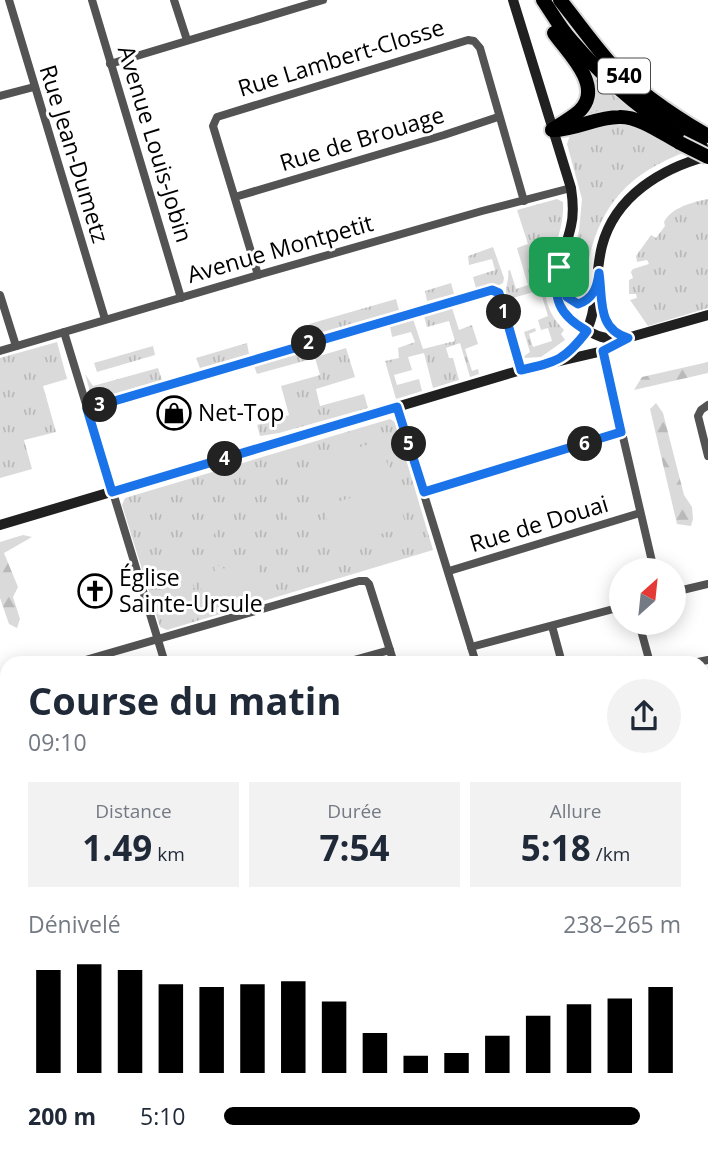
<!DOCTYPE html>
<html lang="fr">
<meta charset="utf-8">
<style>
:root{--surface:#fff;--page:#f2f2f3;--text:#1f2937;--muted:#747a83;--accent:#000}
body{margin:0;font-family:"Open Sans",sans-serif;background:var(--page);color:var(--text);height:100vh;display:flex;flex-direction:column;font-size:26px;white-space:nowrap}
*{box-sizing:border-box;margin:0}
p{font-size:23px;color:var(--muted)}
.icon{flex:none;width:38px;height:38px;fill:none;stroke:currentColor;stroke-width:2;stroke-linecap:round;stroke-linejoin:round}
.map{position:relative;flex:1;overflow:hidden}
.drawer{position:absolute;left:0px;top:656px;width:709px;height:502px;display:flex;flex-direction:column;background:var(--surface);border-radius:21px 21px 0 0;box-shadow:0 4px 18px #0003}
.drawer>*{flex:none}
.needle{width:46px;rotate:27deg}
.tools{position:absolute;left:609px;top:558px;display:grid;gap:14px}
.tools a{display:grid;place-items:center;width:77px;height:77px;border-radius:50%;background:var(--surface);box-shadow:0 4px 18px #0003;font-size:35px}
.pin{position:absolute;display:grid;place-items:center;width:60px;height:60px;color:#fff;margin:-30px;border-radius:14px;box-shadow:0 4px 10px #0006}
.km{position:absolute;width:35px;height:35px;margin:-18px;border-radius:50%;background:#222;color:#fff;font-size:19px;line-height:35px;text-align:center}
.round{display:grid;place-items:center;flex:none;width:74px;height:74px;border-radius:37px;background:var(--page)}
.head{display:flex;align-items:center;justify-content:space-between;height:119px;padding:0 28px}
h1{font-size:38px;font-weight:700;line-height:52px}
.stats{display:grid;grid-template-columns:repeat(3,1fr);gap:10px;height:119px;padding:7px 28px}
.stats div{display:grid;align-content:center;border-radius:0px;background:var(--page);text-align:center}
.stats b{font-size:35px;font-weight:700}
.stats small{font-size:19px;font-weight:400}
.stats p{font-size:19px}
.chart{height:196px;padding:14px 28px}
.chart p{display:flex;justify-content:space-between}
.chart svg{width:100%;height:126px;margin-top:7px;stroke:var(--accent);stroke-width:6}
ul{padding:0 28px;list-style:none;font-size:23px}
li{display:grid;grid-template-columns:112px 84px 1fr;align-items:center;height:52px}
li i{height:18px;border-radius:9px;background:var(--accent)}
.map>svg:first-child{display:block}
.grass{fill:url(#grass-tufts)}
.forest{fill:url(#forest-firs)}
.pitch{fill:#dadada}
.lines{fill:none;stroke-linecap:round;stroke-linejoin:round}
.highway-casing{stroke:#dbdbdb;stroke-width:18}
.street{stroke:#535353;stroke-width:8}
.secondary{stroke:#202020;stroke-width:10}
.highway{stroke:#000;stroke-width:14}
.rail{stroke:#000;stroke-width:2;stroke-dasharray:10 3.5 2 3.5;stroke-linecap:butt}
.highway-bridge-casing{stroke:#dbdbdb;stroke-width:18;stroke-linecap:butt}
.highway-bridge{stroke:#000;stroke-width:14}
.route-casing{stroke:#fff;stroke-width:14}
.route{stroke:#1a73e8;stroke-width:9}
.labels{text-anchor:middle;stroke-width:6;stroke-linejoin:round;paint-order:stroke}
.shield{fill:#fff;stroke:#4c4c4c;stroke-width:2}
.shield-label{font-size:21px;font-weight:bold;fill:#000}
.street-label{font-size:23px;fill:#000;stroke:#fff}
.poi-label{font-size:23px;fill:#000;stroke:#fff;text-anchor:start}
</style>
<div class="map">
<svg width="708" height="1157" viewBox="0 0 708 1157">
<defs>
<pattern id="grass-tufts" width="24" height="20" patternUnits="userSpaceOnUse" patternTransform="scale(1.75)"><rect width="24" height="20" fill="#dadada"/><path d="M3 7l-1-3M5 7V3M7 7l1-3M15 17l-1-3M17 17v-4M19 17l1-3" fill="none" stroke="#b9b9b9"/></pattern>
<pattern id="forest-firs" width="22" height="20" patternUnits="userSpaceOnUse" patternTransform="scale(1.75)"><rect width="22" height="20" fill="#dadada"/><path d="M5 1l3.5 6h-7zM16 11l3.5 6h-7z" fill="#b9b9b9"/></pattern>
</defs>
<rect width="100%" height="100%" fill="#fff"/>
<g class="grass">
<polygon points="564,37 643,115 639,118 567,126 591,104"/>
<path d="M 622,119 L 688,151 C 614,178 591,221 583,296 L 580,299 L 570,296 L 565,278 L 579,231 L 582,199 L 567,144 L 570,135 Z"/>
<path d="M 557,199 L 563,202 C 566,250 521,286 564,330 L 561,334 L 565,340 L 541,357 L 524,358 L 523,357 L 530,352 L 524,332 L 535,328 L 536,331 L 529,334 L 533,347 L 552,341 L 548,328 L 541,330 L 538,320 L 548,316 L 540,290 L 506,300 C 503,290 510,281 508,271 L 510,270 L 516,289 L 528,285 L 517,248 L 528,244 L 517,210 Z"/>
<path d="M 708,199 L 708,308 L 648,326 L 630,300 L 637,298 L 636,294 L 629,294 L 629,280 L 633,278 L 631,272 L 633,269 L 649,264 L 647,260 L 637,262 L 636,256 L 651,235 L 656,238 L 665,226 L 664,222 C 672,207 693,202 708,199 Z"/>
<path d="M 493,247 L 504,278 L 503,283 C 496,288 485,286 476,288 L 473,277 L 495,270 L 492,259 L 469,265 L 468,256 Z"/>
<polygon points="451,283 454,294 427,301 425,291"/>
<polygon points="396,299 399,310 312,335 309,324"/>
<polygon points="452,308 459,330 472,325 478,344 465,349 472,371 478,369 479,374 470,377 460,343 446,348 449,358 453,358 459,380 433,388 424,353 408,357 412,370 394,375 397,385 419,379 422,391 396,399 385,361 399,358 398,348 415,342 411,332 392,337 390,326 413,319 423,349 455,341 449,321 427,327 424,316"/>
<polygon points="57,342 67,379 43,386 56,432 24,440 32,469 0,478 0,358"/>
<polygon points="247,343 249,354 200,368 196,358"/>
<polygon points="153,346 155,355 97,372 94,363"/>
<polygon points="313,348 316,357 346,348 355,377 316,389 320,406 364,394 368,408 279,433 260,436 257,425 289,415 281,386 320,375 315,358 257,374 254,366"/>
<polygon points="158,368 162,380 96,399 91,395 85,374 93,386"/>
<polygon points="390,419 395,422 433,550 167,630 160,627 122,505 125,498"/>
<polygon points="612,1152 702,1152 704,1157 633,1157"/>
</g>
<g class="forest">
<polygon points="708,362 708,373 634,390 642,377"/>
<polygon points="656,403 663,413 684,495 692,507 693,519 691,526 677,524 650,409"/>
<polygon points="23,535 32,537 4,553 18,587 13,597 20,619 17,628 9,624 0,598 0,542"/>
<polygon points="702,1070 708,1078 708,1134 702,1132"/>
<polygon points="65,1152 178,1152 193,1157 74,1157"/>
<polygon points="250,1152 404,1152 423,1157 278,1157"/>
</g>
<g class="pitch">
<polygon points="380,441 393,482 322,503 309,462"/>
<polygon points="394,485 406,526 336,548 323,506"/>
<polygon points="293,487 301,514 287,518 279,491"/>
<polygon points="216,503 230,513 210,539 196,529"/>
<polygon points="185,559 194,588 177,593 168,563"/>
<polygon points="255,559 262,584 250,588 243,563"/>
<polygon points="240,564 247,589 235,592 228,567"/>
<polygon points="221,565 222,569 224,568 232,593 229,594 230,598 224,600 223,596 220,596 213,572 215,571 214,567"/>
<polygon points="205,569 206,573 209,573 216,598 214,599 215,602 209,604 207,600 205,601 197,576 200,575 199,571"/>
</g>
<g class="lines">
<defs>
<g id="highway">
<path d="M 543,0 C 552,13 560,28 571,40 C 607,82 653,120 701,147"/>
<path d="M 560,0 C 577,21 593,44 611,64 C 639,93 674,116 708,136"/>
<path d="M 552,130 C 561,123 577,116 583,107 C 601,83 567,52 554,33"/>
<path d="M 553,130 C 576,130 596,117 619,117 C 639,116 663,134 680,143"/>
</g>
</defs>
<use href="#highway" class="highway-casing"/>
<g class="street">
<polyline points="9,0 105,319"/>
<polyline points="92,0 181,298"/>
<polyline points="174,0 187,40"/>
<polyline points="110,64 323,0"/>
<polyline points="0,96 34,87"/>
<polyline points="235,197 444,135 498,117"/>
<polyline points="258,275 213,126 217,117 468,40 474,41 480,48 524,201"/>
<polyline points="0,295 16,346"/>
<polyline points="64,332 165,663"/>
<polyline points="0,351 258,275 482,211 571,188"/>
<polyline points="603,351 654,570"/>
<polyline points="708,405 701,410 698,416 708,456"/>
<polyline points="397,407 476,663"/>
<polyline points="87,409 492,290 499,293 521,370"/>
<polyline points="424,492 621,432"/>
<polyline points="449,571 640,513"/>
<polyline points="674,592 708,584"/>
<polyline points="639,623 650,663"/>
<polyline points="552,626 562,663"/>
<polyline points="471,647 621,607"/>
<polyline points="75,663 359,581 366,581 369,584 394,663"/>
<polyline points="343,663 390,650"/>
<polyline points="693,663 708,660"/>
<polyline points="702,742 708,741"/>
<polyline points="702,857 708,858"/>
<polyline points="0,902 7,907"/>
</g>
<g class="secondary">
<path d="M 513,0 L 571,188 C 573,201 574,214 571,226 C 563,263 537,303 582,328 C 595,335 607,341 623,339"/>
<polyline points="560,273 563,289 574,303 585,302 596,287"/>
<path d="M 602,293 C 605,312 602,331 624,337"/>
<path d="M 562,358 C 605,326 591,290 602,246 C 615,196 662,168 708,156"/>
<polyline points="0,525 521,370 603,351 627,338 708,315"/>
<polyline points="0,770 7,774"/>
<polyline points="702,979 708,980"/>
</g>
<use href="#highway" class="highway"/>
<g class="rail">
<polyline points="0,1008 7,1010"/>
<polyline points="533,1152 554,1157"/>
</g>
<defs>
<polyline id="highway-bridge" points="680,143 708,157"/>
</defs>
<use href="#highway-bridge" class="highway-bridge-casing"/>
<use href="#highway-bridge" class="highway-bridge"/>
</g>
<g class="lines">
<defs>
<path id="route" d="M 559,267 L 567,297 L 578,304 C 593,299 597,288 599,273 C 603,300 597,329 628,338 L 603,351 L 621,432 L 424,492 L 397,407 L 112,492 L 87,409 L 492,290 L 499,293 L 521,370 C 557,362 565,360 587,331 C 559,315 552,299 559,267 Z"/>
</defs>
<use href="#route" class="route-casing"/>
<use href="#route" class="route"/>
</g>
<defs>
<symbol id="shop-ring" viewBox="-11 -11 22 22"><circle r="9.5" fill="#fff" stroke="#000" stroke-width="1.5"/><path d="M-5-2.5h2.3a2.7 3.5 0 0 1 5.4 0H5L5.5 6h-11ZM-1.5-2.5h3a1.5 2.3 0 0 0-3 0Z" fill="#000"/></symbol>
<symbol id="church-ring" viewBox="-11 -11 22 22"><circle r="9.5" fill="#fff" stroke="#000" stroke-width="1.5"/><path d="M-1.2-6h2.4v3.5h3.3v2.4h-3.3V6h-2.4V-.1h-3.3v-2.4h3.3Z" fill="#000"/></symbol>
</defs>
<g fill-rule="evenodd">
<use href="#shop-ring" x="155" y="394" width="38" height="38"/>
<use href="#church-ring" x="76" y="572" width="38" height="38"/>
</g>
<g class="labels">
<rect class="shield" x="598" y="58.5" width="52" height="35" rx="5"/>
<g class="shield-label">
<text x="624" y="83">540</text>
</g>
<g class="street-label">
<text transform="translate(341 58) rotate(-17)" y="8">Rue Lambert-Closse</text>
<text transform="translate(362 139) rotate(-17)" y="8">Rue de Brouage</text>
<text transform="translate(155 144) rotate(73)" y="8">Avenue Louis-Jobin</text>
<text transform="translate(74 154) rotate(73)" y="8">Rue Jean-Dumetz</text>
<text transform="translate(280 249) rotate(-16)" y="8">Avenue Montpetit</text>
<text transform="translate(539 524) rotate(-17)" y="8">Rue de Douai</text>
</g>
<g class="poi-label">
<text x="198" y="421">Net-Top</text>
<text x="119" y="586">Église<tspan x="119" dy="26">Sainte-Ursule</tspan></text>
</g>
</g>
</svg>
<div class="tools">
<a><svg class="needle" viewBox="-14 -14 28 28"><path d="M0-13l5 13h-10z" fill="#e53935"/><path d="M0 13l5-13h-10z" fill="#747a83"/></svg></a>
</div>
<div class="pin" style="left:559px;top:267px;background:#1e9e55"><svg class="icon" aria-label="arrive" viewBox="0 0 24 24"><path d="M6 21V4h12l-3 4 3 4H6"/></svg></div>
<b class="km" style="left:504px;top:312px">1</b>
<b class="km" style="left:309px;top:343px">2</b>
<b class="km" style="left:100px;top:405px">3</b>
<b class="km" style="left:225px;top:459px">4</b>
<b class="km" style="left:409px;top:444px">5</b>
<b class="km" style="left:585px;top:444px">6</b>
<section class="drawer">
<div class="head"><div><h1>Course du matin</h1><p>09:10</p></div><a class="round"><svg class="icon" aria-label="share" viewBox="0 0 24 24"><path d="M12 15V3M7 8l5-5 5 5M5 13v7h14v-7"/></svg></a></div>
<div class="stats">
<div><p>Distance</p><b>1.49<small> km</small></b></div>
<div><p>Durée</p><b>7:54</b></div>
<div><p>Allure</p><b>5:18<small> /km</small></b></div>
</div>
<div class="chart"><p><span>Dénivelé</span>238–265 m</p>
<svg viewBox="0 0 160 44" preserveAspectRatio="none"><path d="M5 44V8M15 44V6M25 44V8M35 44V13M45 44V14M55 44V13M65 44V12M75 44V19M85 44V30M95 44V38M105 44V37M115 44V31M125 44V24M135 44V20M145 44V18M155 44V14"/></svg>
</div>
<ul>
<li><b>200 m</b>5:10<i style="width:91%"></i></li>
</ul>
</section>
</div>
